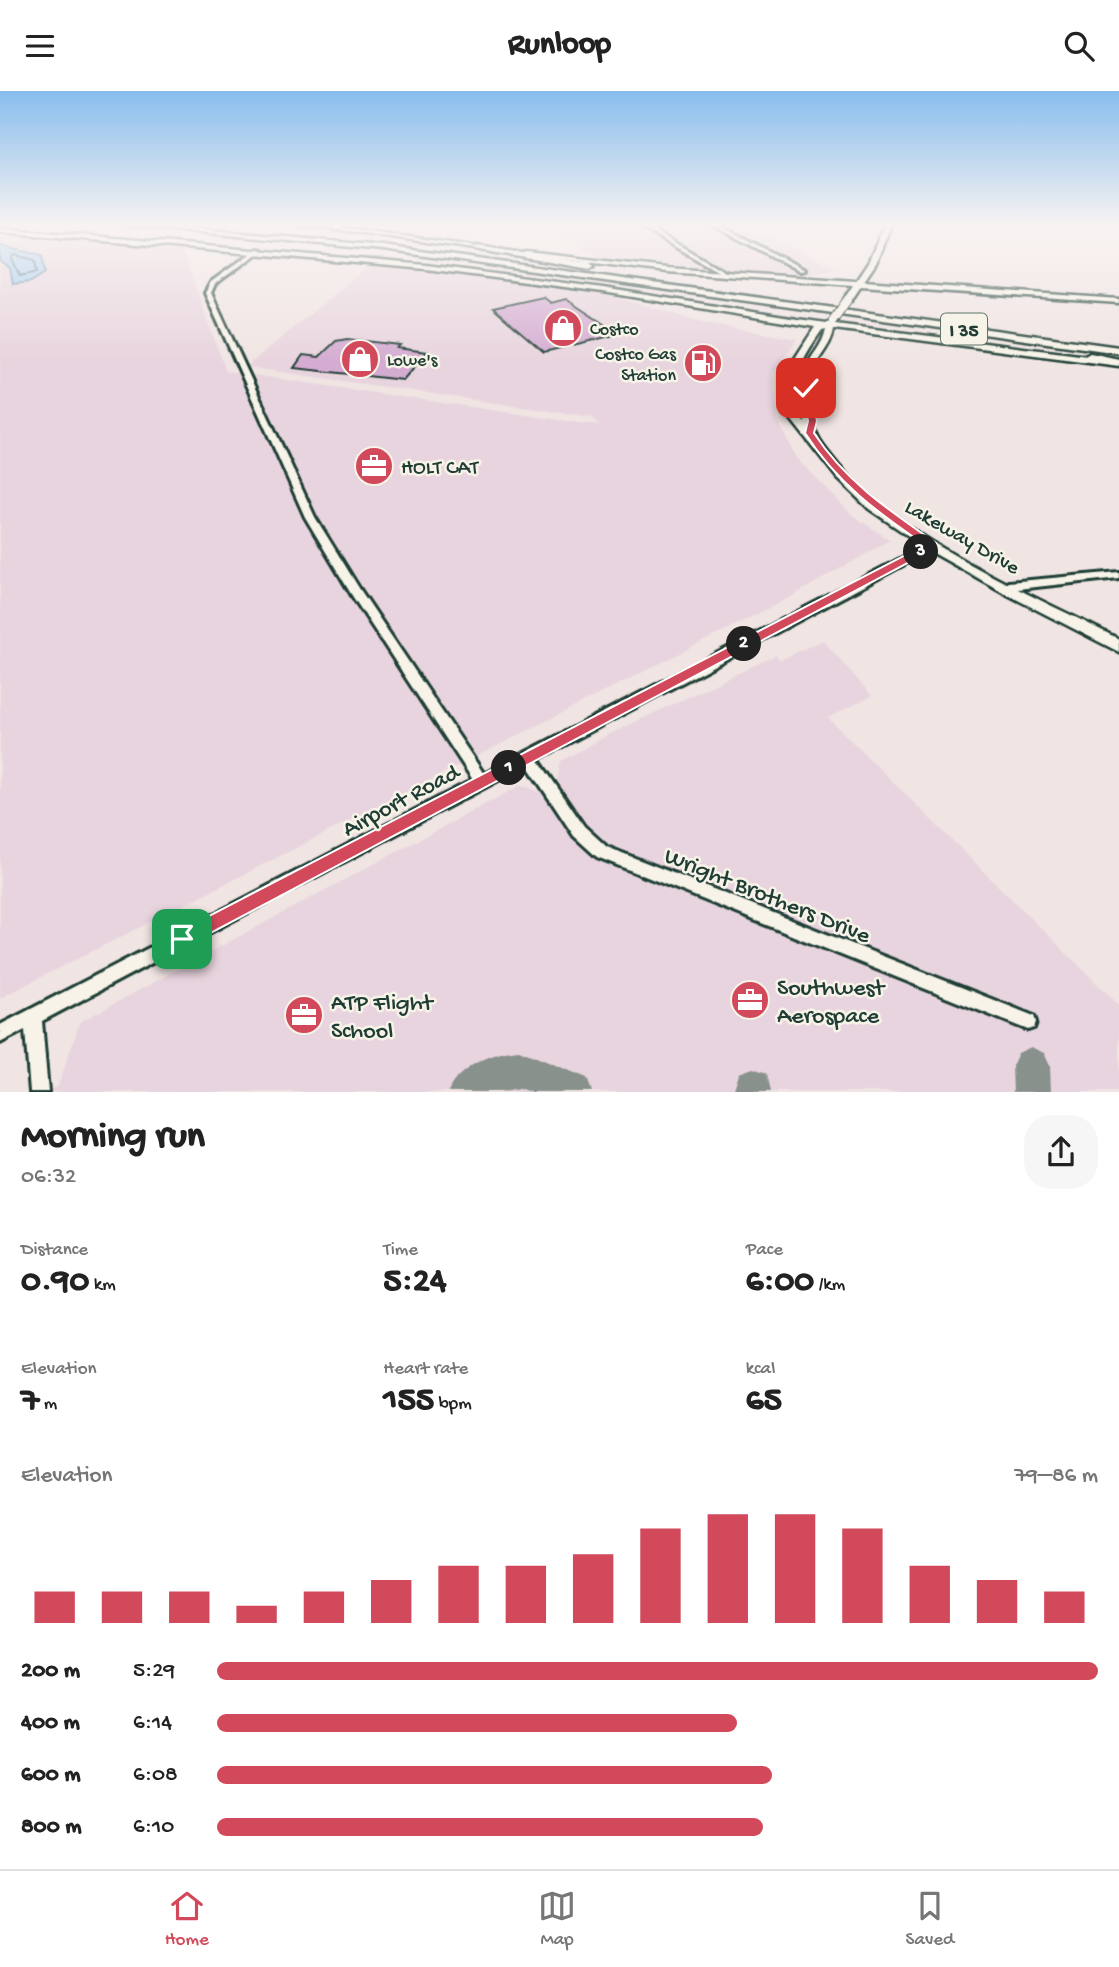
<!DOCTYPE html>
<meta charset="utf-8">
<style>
:root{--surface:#fff;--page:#f6f6f6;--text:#222;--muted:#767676;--line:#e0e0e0;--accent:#d1495b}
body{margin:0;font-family:"Gochi Hand",sans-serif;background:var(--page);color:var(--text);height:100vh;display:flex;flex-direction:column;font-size:26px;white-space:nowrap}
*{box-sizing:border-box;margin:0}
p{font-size:23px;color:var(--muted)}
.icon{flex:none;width:38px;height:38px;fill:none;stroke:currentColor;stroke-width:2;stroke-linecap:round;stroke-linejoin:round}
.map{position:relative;height:1001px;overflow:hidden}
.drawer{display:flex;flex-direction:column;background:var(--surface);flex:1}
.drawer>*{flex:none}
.pin{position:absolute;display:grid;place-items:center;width:60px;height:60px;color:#fff;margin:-30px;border-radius:14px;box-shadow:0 4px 10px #0006}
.km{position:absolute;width:35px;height:35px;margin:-18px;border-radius:50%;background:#222;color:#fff;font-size:19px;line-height:35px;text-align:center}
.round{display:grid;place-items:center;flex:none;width:74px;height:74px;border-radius:28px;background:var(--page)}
.headline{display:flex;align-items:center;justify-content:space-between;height:119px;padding:0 21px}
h1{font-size:38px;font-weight:700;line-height:52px}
.metrics{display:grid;grid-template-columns:repeat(3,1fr);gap:10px;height:119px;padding:7px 21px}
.metrics div{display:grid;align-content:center}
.metrics b{font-size:35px;font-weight:700}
.metrics small{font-size:19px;font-weight:400}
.metrics p{font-size:19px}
.chart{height:196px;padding:14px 21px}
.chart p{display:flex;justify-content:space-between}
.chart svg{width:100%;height:126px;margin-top:7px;stroke:var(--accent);stroke-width:6}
ul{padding:0 21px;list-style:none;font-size:23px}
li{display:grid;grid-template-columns:112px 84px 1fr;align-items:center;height:52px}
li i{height:18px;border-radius:9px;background:var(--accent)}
header{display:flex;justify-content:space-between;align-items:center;height:91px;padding:0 21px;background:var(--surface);font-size:32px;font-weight:700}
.menu{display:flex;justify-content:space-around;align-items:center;height:98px;border-top:2px solid var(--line);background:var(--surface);font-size:19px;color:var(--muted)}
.menu a{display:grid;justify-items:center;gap:4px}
.menu .active{color:var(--accent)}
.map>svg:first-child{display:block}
.built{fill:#e8d4de}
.water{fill:#98caf5;stroke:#6892a8;stroke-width:2}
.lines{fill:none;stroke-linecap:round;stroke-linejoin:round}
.shore{stroke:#4f7581;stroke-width:2}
.taxiway{fill:#88918c;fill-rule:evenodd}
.building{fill:#d4abd1;stroke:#1f3d34;stroke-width:2}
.minor-casing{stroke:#1f3d34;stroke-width:6}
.major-casing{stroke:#1f3d34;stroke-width:5}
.highway-casing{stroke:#1f3d34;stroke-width:5}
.minor{fill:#f7f3e8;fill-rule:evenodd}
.major{fill:#f7f3e8;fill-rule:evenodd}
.highway{fill:#f7f3e8;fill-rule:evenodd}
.major-bridge-casing{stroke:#1f3d34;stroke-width:10;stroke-linecap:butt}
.major-bridge{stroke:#f7f3e8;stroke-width:8}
.route{fill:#d1495b;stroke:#fff;stroke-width:2}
.labels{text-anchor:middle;stroke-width:5;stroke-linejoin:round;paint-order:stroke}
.far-poi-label{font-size:18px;fill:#1f3d34;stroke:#f7f3e8;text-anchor:start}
.shield{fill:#f7f3e8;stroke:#60746a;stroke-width:2}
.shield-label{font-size:19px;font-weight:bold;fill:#1f3d34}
.poi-label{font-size:21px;fill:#1f3d34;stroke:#f7f3e8;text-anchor:start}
.street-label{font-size:21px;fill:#1f3d34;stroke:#f7f3e8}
.near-street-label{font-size:24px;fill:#1f3d34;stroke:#f7f3e8}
.near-poi-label{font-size:24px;fill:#1f3d34;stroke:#f7f3e8;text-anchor:start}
</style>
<header><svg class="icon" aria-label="menu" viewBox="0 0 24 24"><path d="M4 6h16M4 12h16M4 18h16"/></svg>Runloop<svg class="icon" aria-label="search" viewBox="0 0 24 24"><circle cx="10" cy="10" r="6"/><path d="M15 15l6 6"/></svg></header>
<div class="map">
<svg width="1119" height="1001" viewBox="0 0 1119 1001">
<rect width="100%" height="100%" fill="#f0e5e3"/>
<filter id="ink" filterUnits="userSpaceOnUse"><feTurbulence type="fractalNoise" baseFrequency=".0143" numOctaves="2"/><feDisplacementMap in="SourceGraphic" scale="14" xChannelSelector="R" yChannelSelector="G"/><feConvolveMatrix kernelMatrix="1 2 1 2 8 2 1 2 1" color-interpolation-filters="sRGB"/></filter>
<g filter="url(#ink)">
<g class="built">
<polygon points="548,133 744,133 836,177 803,184 682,177 676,174 600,167"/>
<polygon points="0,144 181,157 226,280 579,332 600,334 592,326 246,276 372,172 598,201 706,232 797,248 773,283 777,328 796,367 852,424 890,449 789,507 0,907"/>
<polygon points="823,549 872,605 828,627 1119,914 1119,1001 46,1001 58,995 80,931 521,694 541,701 557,691 561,670 606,645 776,564 780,569"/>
</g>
<polygon class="water" points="0,155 42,164 45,182 31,191 13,193 10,177 0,170"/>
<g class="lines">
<polygon class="shore" points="15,164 35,169 37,181 20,185 12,168"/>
<g class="taxiway">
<polygon points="1031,956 1044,962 1050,975 1051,1001 1013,1001 1012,975 1018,962"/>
<path d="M 519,959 L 587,987 L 592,1001 L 532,1001 L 519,998 L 503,1001 L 448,1001 C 458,976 493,961 519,959 Z"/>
<polygon points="753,977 767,982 771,1001 733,1001 739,982"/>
</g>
</g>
<g class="building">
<polygon points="543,206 551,212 566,208 619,243 544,261 493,217"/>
<polygon points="347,248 400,254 397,257 427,261 403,289 294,277 303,264 319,266 336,250"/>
</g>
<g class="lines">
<defs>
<g id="minor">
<polygon points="338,133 343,133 338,139 334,139"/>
<polygon points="636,133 642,133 729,183 724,184"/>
<polygon points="711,133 717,133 805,179 800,180"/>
<polygon points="257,158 262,159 215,193 211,202 315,426 359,497 484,683 929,453 935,453 937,455 935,457 538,668 584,735 607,756 1034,925 1036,931 1034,937 1028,939 597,766 574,745 527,674 42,930 48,1001 30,1001 25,939 0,952 0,934 473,689 351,503 305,426 205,202 211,191"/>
<polygon points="1119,481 1119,487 1008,499 1003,495 1008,491"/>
</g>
<g id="major">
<polygon points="300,133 319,133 500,159 496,161"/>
<polygon points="885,133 891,133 876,172 864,190 1119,208 1119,212 861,195 851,210 848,210 844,208 853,194 667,181 522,163 526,161 667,177 856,190 868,172"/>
<path d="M 0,137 L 426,174 L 603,197 L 797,228 L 827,232 L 833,227 L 837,230 L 835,233 L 1119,269 L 1119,275 L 834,238 C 832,253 821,263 815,276 C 809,292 814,308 815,324 C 816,330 814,339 817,344 C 820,352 827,360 832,366 C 892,446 1031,503 1119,548 L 1119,561 L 1008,504 L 935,463 L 869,418 L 837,387 L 790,327 L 785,307 L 785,296 L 790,275 L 815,236 L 603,201 L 426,178 L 0,141 ZM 826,238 C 823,255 810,265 804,280 C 799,297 805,315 805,332 C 778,305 805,263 822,239 Z"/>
</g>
<g id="highway">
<polygon points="116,133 146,133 383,155 1119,256 1119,262 383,159"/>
<polygon points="298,133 308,133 304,135"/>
<polygon points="477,155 590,172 594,175 590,178 480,159"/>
<polygon points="1090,262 1119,268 1119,274 1086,267 1085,265"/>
</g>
</defs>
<use href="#minor" class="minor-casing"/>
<use href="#major" class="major-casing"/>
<use href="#highway" class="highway-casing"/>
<use href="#minor" class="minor"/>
<use href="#major" class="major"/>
<use href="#highway" class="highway"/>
<defs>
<polyline id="major-bridge" points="833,229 848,208"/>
</defs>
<use href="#major-bridge" class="major-bridge-casing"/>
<use href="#major-bridge" class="major-bridge"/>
</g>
</g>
<linearGradient id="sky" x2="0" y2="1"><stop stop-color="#88bded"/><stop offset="0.49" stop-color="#f8f3f2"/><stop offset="1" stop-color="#f8f3f2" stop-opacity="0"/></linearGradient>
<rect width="1119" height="273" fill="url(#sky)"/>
<path class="route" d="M 806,295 L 810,297 L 817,330 L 814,342 C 845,390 890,420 936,452 L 936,457 L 188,854 L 182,856 L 176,854 L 174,848 L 176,842 L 925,454 C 878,422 836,391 805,342 L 808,330 L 802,297 Z"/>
<defs>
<symbol id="shop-disc" viewBox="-11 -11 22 22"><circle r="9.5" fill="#d1495b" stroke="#f7f3e8"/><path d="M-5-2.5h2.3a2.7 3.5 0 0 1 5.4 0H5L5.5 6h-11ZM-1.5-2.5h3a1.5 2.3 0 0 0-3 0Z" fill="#fff"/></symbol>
<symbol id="fuel-disc" viewBox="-11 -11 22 22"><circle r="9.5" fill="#d1495b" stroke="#f7f3e8"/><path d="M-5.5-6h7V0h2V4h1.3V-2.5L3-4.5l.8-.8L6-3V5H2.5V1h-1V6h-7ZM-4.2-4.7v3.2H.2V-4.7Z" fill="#fff"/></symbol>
<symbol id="office-disc" viewBox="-11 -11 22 22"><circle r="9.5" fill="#d1495b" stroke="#f7f3e8"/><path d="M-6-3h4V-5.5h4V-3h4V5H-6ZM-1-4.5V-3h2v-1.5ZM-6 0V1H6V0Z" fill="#fff"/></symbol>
</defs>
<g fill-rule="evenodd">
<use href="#shop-disc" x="541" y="215" width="44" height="44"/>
<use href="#shop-disc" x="338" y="246" width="44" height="44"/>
<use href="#fuel-disc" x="681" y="250" width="44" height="44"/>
<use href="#office-disc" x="352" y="353" width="44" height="44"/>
<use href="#office-disc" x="728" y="887" width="44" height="44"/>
<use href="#office-disc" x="282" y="902" width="44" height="44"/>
</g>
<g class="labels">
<g class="far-poi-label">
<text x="590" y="243">Costco</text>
<text x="676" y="268" text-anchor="end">Costco Gas<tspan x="676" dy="21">Station</tspan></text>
<text x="387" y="274">Lowe's</text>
</g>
<rect class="shield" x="941" y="222.5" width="46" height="31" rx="5"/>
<g class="shield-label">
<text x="964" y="245">I 35</text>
</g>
<g class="poi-label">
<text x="401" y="382">HOLT CAT</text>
</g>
<g class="street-label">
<text transform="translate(963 445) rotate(30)" y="7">Lakeway Drive</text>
</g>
<g class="near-street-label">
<text transform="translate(400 708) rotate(-28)" y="8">Airport Road</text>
<text transform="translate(768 803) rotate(22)" y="8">Wright Brothers Drive</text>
</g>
<g class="near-poi-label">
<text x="777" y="903">Southwest<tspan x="777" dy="28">Aerospace</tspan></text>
<text x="331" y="918">ATP Flight<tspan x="331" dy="28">School</tspan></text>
</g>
</g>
</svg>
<div class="pin" style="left:182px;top:848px;background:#1e9e55"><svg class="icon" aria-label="arrive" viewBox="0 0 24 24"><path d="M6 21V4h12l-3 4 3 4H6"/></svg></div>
<div class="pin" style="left:806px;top:297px;background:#d93025"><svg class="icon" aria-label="check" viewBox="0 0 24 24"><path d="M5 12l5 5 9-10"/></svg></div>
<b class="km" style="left:509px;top:677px">1</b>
<b class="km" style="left:744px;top:553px">2</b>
<b class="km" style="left:921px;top:461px">3</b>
</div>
<section class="drawer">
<div class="headline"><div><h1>Morning run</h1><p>06:32</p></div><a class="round"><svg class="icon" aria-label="share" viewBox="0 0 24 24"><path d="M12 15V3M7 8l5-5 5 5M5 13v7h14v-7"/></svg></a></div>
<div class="metrics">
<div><p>Distance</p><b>0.90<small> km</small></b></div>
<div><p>Time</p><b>5:24</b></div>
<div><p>Pace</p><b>6:00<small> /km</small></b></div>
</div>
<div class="metrics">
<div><p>Elevation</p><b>7<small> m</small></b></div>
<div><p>Heart rate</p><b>155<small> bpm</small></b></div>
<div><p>kcal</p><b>65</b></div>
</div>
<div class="chart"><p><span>Elevation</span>79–86 m</p>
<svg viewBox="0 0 160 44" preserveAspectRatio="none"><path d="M5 44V33M15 44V33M25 44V33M35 44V38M45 44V33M55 44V29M65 44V24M75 44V24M85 44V20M95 44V11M105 44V6M115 44V6M125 44V11M135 44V24M145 44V29M155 44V33"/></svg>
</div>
<ul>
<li><b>200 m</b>5:29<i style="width:100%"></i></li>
<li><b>400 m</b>6:14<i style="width:59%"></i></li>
<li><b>600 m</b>6:08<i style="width:63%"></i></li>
<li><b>800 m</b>6:10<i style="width:62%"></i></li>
</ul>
</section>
<nav class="menu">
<a class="active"><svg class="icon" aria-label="home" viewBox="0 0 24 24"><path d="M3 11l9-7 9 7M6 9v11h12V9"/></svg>Home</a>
<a><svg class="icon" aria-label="map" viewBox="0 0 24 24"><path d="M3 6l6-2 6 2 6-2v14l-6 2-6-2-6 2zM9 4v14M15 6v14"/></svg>Map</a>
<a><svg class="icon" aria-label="saved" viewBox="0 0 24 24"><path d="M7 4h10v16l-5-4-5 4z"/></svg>Saved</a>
</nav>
